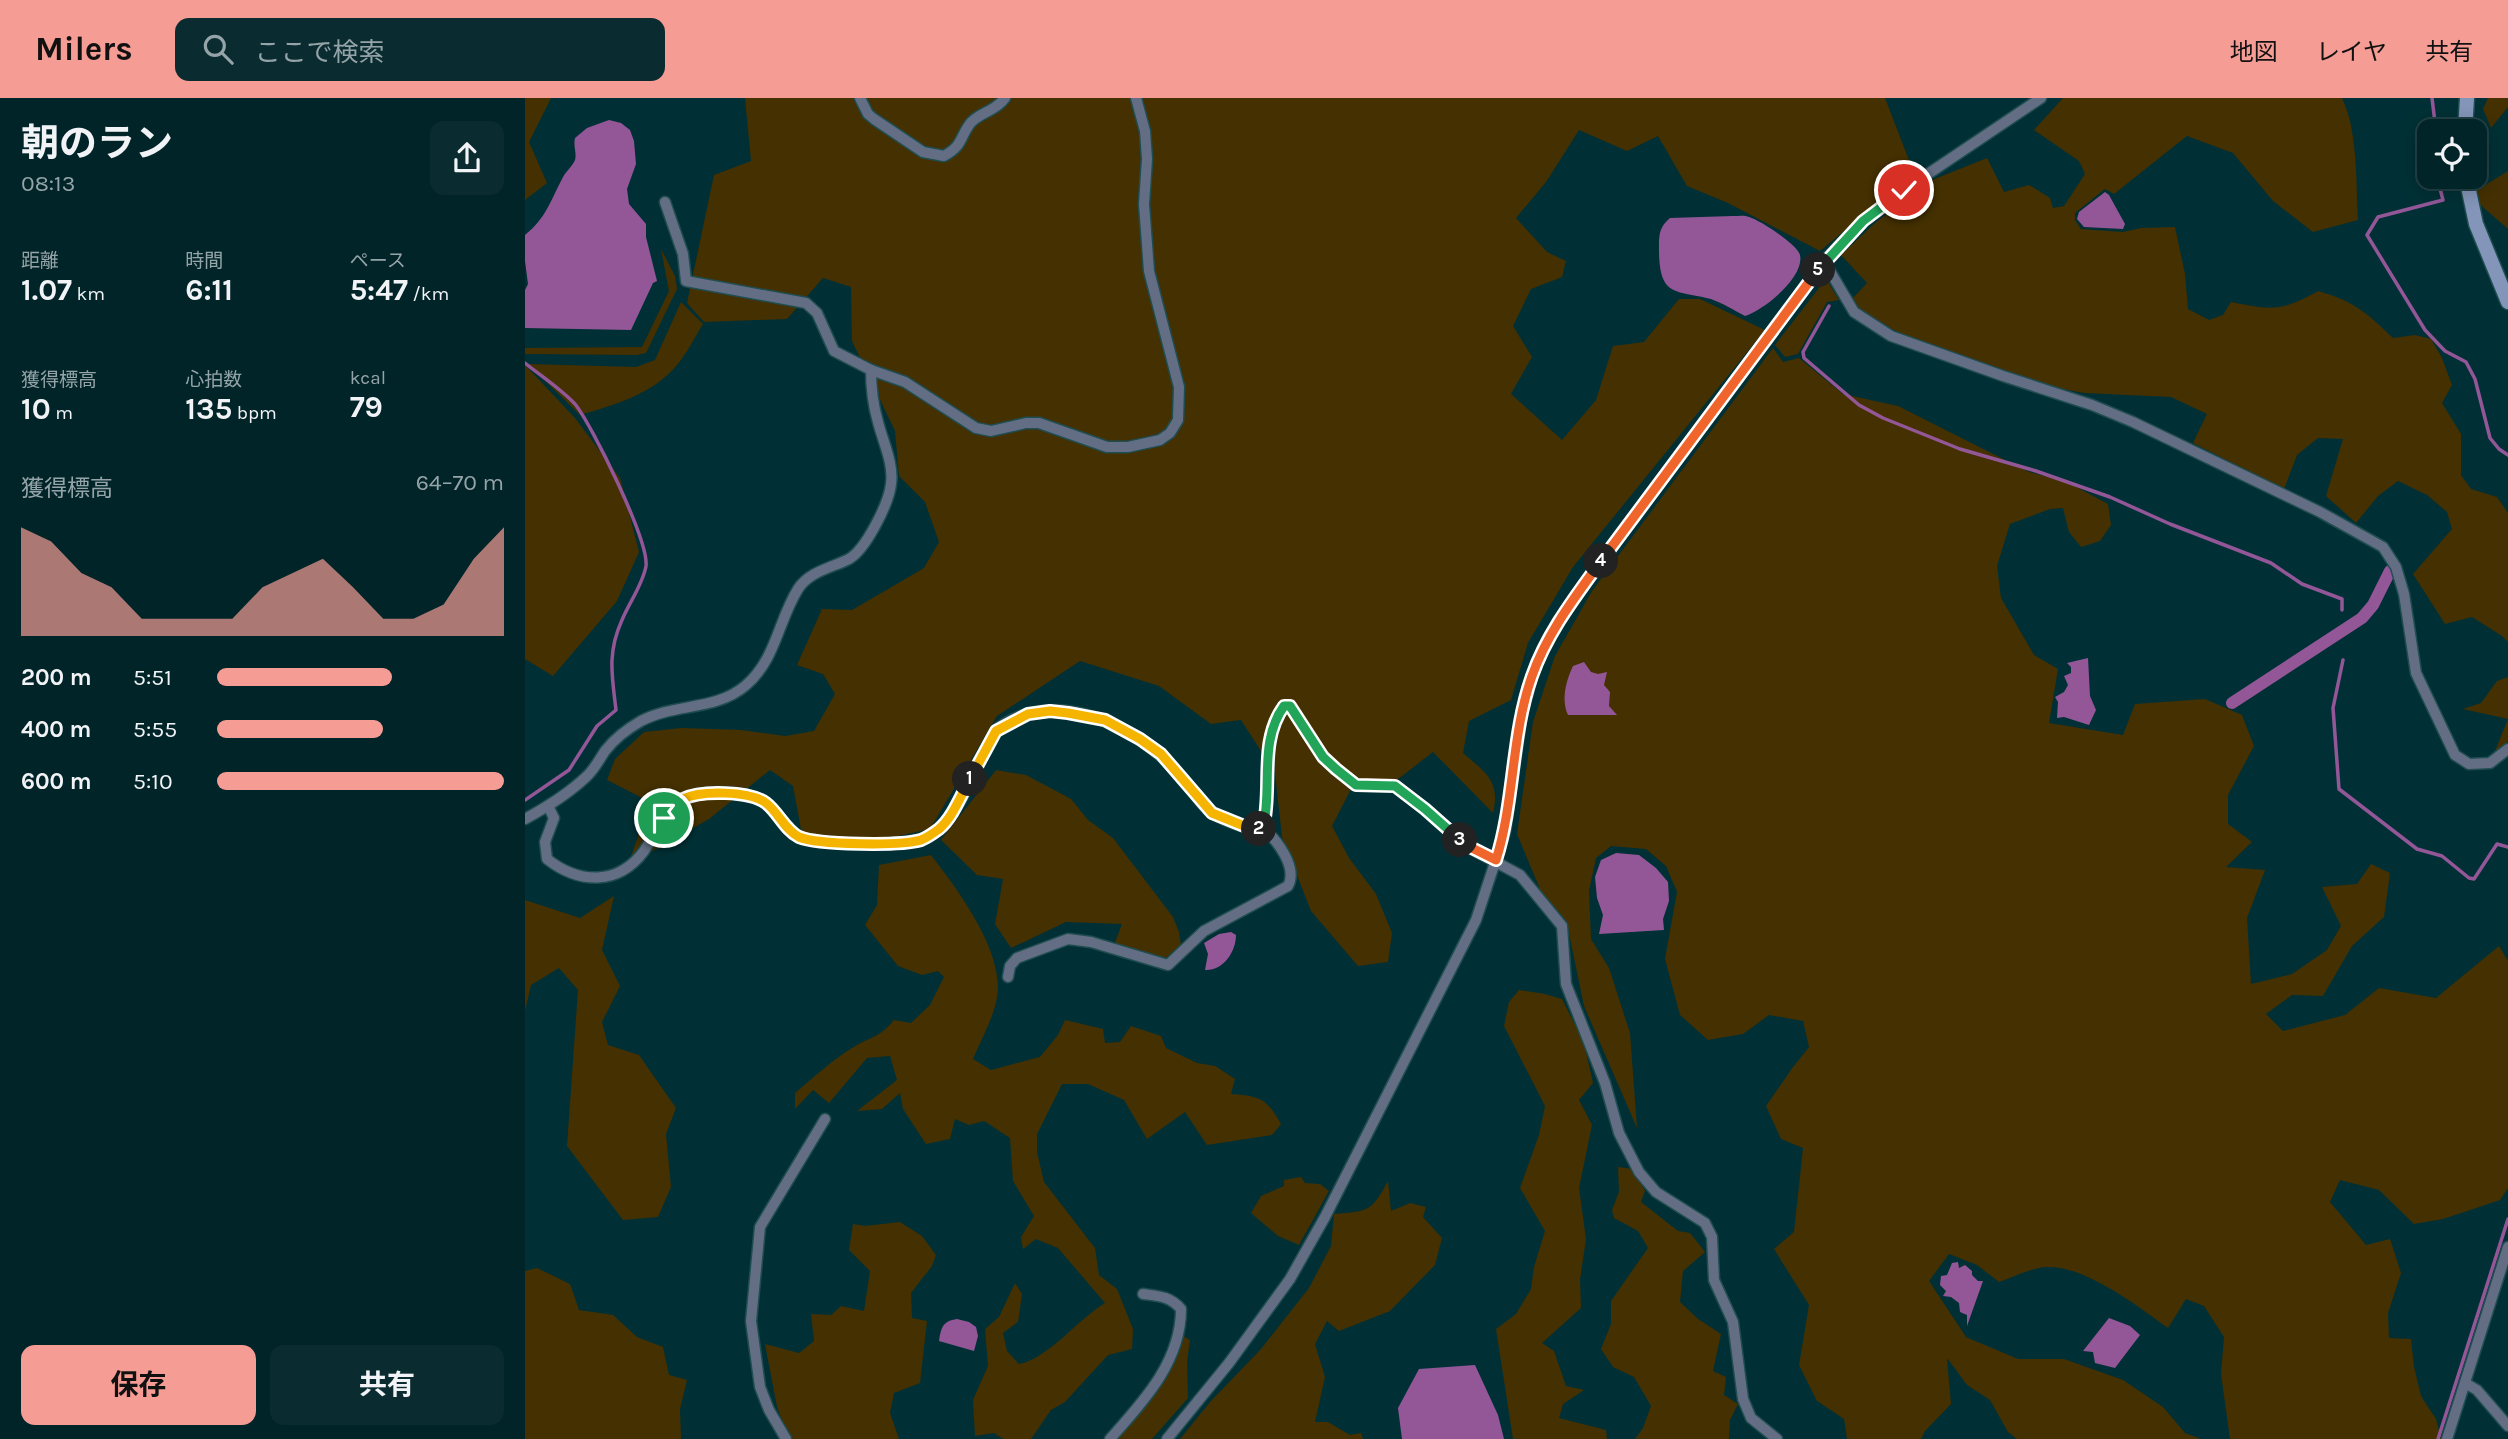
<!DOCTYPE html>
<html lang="ja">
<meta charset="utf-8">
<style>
:root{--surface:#002428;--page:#0a2c30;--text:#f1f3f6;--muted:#95a4a8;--line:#224145;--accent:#f59c95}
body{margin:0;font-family:Karla,"Noto Sans JP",sans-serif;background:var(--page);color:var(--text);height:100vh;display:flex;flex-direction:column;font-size:26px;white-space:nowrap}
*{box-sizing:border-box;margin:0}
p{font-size:23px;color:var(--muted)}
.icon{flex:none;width:38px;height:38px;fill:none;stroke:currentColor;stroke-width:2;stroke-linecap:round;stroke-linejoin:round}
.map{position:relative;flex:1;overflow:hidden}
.sheet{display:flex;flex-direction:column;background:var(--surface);width:525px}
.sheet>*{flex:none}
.controls{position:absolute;left:1892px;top:21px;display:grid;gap:14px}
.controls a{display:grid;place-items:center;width:70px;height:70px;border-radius:14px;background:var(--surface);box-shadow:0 4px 18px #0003,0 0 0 2px var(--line);font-size:35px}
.pin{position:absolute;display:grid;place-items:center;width:60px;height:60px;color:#fff;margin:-30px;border:4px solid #fff;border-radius:50%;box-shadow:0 2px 7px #0007}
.km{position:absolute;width:35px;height:35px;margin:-18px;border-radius:50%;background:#222;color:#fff;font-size:19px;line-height:35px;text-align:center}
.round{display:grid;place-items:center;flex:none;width:74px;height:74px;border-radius:14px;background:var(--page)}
.overview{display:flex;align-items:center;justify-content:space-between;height:119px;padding:0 21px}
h1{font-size:38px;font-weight:700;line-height:52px}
.figures{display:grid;grid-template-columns:repeat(3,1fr);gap:10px;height:119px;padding:7px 21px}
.figures div{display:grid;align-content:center}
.figures b{font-size:30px;font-weight:700}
.figures small{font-size:19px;font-weight:400}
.figures p{font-size:19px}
.chart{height:196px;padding:14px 21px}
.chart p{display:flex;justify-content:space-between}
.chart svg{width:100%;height:126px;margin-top:7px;fill:var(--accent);opacity:.7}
.cta{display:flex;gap:14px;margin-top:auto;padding:14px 21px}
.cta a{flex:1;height:80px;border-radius:14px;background:var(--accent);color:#111;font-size:28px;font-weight:700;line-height:80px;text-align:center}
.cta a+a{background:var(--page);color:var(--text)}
ul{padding:0 21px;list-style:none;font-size:23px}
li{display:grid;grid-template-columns:112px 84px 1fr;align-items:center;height:52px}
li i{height:18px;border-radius:9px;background:var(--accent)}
header{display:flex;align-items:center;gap:42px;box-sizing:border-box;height:98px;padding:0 35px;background:var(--accent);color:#111}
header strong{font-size:33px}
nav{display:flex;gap:38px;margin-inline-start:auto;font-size:24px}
.search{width:490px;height:63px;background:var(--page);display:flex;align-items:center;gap:18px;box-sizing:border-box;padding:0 24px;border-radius:14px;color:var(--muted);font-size:26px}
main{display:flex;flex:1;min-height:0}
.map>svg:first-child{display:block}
.green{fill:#443000}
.water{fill:#935798}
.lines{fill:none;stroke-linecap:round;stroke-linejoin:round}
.stream{stroke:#935798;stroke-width:3.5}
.canal{stroke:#935798;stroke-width:12}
.minor-casing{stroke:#1f4d51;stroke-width:13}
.secondary-casing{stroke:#1f4d51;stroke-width:17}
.minor{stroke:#636e84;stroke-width:10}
.secondary{stroke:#8395b8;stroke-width:14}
.split-1-casing{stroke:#fff;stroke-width:14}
.split-2-casing{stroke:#fff;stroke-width:14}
.split-3-casing{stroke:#fff;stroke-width:14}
.split-4-casing{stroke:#fff;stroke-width:14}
.split-5-casing{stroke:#fff;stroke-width:14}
.split-6-casing{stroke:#fff;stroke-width:14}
.split-1{stroke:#f5b400;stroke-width:9}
.split-2{stroke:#f5b400;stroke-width:9}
.split-3{stroke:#22a559;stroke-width:9}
.split-4{stroke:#f0652b;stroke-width:9}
.split-5{stroke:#f0652b;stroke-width:9}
.split-6{stroke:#22a559;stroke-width:9}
</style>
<header>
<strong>Milers</strong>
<div class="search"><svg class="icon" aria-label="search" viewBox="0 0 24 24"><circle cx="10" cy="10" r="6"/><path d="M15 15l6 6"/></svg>ここで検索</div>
<nav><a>地図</a><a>レイヤ</a><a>共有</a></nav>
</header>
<main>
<section class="sheet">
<div class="overview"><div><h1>朝のラン</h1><p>08:13</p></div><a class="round"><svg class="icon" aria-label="share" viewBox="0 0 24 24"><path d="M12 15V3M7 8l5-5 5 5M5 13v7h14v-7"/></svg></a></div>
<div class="figures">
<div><p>距離</p><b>1.07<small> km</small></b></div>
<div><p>時間</p><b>6:11</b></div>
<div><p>ペース</p><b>5:47<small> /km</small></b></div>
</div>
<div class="figures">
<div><p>獲得標高</p><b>10<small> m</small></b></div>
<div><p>心拍数</p><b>135<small> bpm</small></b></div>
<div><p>kcal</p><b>79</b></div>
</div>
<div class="chart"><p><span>獲得標高</span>64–70 m</p>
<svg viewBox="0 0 160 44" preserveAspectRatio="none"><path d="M0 44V6L10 11L20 22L30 27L40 38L50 38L60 38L70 38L80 27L90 22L100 17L110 27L120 38L130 38L140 33L150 17L160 6V44z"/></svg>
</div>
<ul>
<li><b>200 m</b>5:51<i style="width:61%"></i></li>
<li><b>400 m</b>5:55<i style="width:58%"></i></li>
<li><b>600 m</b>5:10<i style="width:100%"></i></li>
</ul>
<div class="cta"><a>保存</a><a>共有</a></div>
</section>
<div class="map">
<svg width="1983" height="1341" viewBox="0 0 1983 1341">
<rect width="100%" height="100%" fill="#003035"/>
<g class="green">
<polygon points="0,0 26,0 4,44 22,85 0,102"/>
<path d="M 220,0 L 1360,0 L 1385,65 L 1380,82 L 1295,153 L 1203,105 L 1162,88 L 1133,38 L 1102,53 L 1054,32 L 1021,84 L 991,120 L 1022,154 L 1041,163 L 1037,179 L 1006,191 L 988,228 L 1007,259 L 986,296 L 1037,342 L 1071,302 L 1088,248 L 1119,244 L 1154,201 L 1175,201 L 1240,232 L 1048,469 L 1003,545 L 986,602 L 944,623 L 938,655 C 960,674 976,683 968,715 L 908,654 L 868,685 L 826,691 L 807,728 L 824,760 L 851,796 L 867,835 L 863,864 L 833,868 L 786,813 L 757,739 L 750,675 L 716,622 L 686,626 L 634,588 L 555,563 L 472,618 L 405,731 L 355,742 L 277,737 L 268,688 L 245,672 L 184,721 L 103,767 L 125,704 L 82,682 L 90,661 L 119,634 L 157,630 L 216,632 L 260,638 L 289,633 L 310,596 L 298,576 L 272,567 L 297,511 L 327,512 L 399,470 L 414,444 L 400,404 L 374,378 L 370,333 L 327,243 L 326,189 L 298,180 L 262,221 L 179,224 L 162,205 L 189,77 L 226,63 Z"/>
<path d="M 1538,0 L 1817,0 C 1833,33 1831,85 1833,122 L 1788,134 L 1748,103 L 1708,55 L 1662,38 L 1589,96 L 1580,91 L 1550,115 L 1550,122 L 1556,131 L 1598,134 L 1616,130 L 1650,129 L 1660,176 L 1663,211 L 1684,222 L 1698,217 L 1706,204 C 1746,212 1756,214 1793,193 C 1829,203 1842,215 1868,240 L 1890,237 L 1906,241 L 1917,260 L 1927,287 L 1917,305 L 1936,336 L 1936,377 L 1946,391 L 1972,399 L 1983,415 L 1983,544 L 1977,538 L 1947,519 L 1920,526 L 1888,476 L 1927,431 L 1922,414 L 1902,397 L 1873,383 L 1853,398 L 1831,425 L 1801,398 L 1818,341 L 1793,340 L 1772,357 L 1759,391 L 1668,345 L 1682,316 L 1646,299 L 1559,295 L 1527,289 L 1378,237 L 1334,212 L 1328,200 L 1342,185 L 1316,157 L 1350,125 L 1407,82 L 1462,60 L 1479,94 L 1504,87 L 1525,100 L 1528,110 L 1539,108 L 1560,76 L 1554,63 L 1509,32 Z"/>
<polygon points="1963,0 1983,0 1983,9 1966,30 1958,11"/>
<polygon points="1983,73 1983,131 1944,97"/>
<polygon points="136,151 150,178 152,191 121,255 112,257 0,256 0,250 117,249 144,193"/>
<polygon points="1301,181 1314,202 1302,204 1273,256 1260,259 1250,247"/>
<path d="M 156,204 L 178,226 C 170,239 162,255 152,267 C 128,296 89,307 55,317 L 3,266 L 111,269 L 130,262 Z"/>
<path d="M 1248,250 L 1258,264 L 1274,260 L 1318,296 L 1373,308 L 1504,374 L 1542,384 L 1583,406 L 1586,427 L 1575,443 L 1556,449 L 1544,434 L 1538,410 L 1525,411 L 1485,426 L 1472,468 L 1476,500 L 1509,557 L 1533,571 L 1524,625 L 1598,637 L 1610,606 L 1680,601 L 1717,617 L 1729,648 L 1703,697 L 1703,726 L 1727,744 L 1701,769 L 1740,772 L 1722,820 L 1726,886 L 1767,876 L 1802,852 L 1816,828 L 1797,789 L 1832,786 L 1846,766 L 1865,775 L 1859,819 L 1827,848 L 1798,898 L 1767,897 L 1741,916 L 1758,933 L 1820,917 L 1854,890 L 1911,900 L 1974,848 L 1983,863 L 1983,1090 L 1975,1102 L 1918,1121 L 1889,1126 L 1854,1092 L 1815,1082 L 1805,1104 L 1841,1147 L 1865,1141 L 1876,1175 L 1863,1215 L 1864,1240 L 1886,1241 L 1889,1269 L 1896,1298 L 1911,1321 L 1916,1341 L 1705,1341 L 1696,1276 L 1699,1239 L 1679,1208 L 1661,1201 L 1643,1230 C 1612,1208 1560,1167 1521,1169 C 1507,1170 1488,1179 1474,1184 L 1452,1167 L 1424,1156 L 1404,1183 L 1441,1239 L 1493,1261 L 1539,1261 L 1598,1282 L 1638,1309 L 1660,1335 L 1676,1341 L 1492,1341 L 1483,1334 L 1465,1302 L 1442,1287 L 1422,1260 L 1426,1306 L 1400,1333 L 1396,1341 L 1322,1341 L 1319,1321 L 1292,1303 L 1274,1267 L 1284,1207 L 1249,1151 L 1269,1134 L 1278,1050 L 1256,1041 L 1241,1008 L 1268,969 L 1284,949 L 1278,923 L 1244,917 L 1218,936 L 1183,942 L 1155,917 L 1140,861 L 1152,794 L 1141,768 L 1121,751 L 1086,748 L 1071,760 L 1064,793 L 1066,841 L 1084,870 L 1105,935 L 1112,1030 L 1059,908 L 1042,826 L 1017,796 L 992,736 L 1008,624 L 1030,558 L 1067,493 Z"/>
<polygon points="0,267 50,320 95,380 114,454 92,503 28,578 0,561"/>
<polygon points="1983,579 1983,643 1968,658 1983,621 1938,611 1956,605 1972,583"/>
<polygon points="471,672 501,677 546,701 563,722 588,740 648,819 654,834 656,847 636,864 589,847 597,826 541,824 486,850 470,826 478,781 452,777 416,742"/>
<path d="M 406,757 C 432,791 473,845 473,890 C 472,915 457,939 448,961 L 466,972 L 515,959 L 533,937 L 540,922 L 578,931 L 580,945 L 595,944 L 606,928 L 636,938 L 641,950 L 672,965 L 690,968 L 710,981 L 706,996 C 734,998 742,1000 756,1026 L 747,1037 L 682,1047 L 660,1014 L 622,1041 L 599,1002 L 563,986 L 537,986 L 512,1036 L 512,1054 L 519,1084 L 570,1150 L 574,1177 L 592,1191 L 608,1231 L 607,1251 L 583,1257 L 540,1304 L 526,1312 L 506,1341 L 478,1341 L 469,1335 L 450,1338 L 448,1302 L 463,1268 L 460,1231 L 474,1219 L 490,1185 L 497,1196 L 493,1224 L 478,1235 L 482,1253 L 494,1266 C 523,1261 553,1221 580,1205 L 533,1150 L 511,1141 L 498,1151 L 496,1139 L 509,1118 L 488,1083 L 485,1040 L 459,1023 L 444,1027 L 430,1021 L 425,1041 L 401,1046 L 378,1011 L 375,995 L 357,1011 L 332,1013 L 372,982 L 365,958 L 342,960 L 304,1005 L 288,992 L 270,1011 L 270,995 C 288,980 307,962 327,950 C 346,938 353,941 369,922 L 386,925 L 405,907 L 419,879 L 413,873 L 397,877 L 373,868 L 340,827 L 352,807 L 354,767 Z"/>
<polygon points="89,798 77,852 95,888 77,924 83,947 114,957 151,1010 141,1036 146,1089 133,1119 98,1122 42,1048 53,892 34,870 6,887 0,913 0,802 55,820"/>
<polygon points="994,892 1020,896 1037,901 1059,945 1068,985 1054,1002 1067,1027 1054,1090 1061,1141 1055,1182 1056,1210 1017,1245 1029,1253 1041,1288 1059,1292 1038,1306 1034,1320 1081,1332 1082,1341 988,1341 971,1231 991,1216 1006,1191 1009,1169 1020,1133 995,1090 1014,1037 1020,1008 979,928 984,904"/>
<polygon points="1093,1069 1108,1071 1120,1093 1116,1104 1153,1133 1165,1135 1180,1154 1158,1173 1155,1204 1173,1221 1196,1236 1188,1273 1201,1279 1199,1297 1213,1306 1205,1322 1204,1341 1110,1341 1118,1330 1126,1308 1109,1279 1088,1269 1076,1251 1086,1226 1086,1203 1123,1150 1113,1133 1089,1120 1087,1112 1094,1094"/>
<polygon points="776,1079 780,1085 795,1086 804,1093 774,1147 753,1138 726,1115 736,1098 759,1088 759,1082"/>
<path d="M 863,1083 L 866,1113 L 885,1105 L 901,1109 L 898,1119 L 917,1140 L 910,1167 L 865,1213 L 814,1233 L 802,1223 L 790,1246 L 800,1279 L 790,1324 L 803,1324 L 825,1337 L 836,1335 L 838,1341 L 655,1341 L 685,1304 L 736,1251 L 784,1190 L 806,1148 L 809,1116 C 844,1113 846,1114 863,1083 Z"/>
<polygon points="375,1124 397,1138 411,1157 407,1168 386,1195 387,1220 402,1223 395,1285 369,1295 365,1315 374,1341 264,1341 252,1309 240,1246 274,1255 289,1243 286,1216 306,1217 316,1208 339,1213 345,1173 324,1152 328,1126 340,1128"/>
<polygon points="12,1170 45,1186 54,1212 88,1217 112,1239 138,1249 144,1277 162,1282 155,1311 156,1341 0,1341 0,1173"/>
<path d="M 658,1238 L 665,1242 L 662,1264 L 663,1300 L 627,1341 L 590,1341 C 619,1311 647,1278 658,1238 Z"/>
</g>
<g class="water">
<path d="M 84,22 L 96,25 L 105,32 L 109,43 L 111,66 L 102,91 L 104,106 L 121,126 L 121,139 L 132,183 L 128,185 L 106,232 L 0,230 L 0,192 L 3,186 L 0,163 L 0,137 C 21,120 25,104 37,81 C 40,74 47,69 50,62 C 52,55 48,48 50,40 L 62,30 Z"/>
<polygon points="1580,94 1584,97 1600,126 1598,131 1559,129 1552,121 1554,114"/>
<path d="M 1208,118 C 1213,118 1220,117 1224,119 C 1235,122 1273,147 1275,157 C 1280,179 1239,212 1220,218 C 1209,212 1197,205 1186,201 C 1150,192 1135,199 1134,154 C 1134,139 1133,130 1145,120 Z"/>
<polygon points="1563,560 1565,598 1571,612 1564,627 1539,619 1532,620 1533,604 1530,599 1539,594 1543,587 1539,578 1546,575 1546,569 1542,565"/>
<path d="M 1059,564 L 1066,574 L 1073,576 L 1082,574 L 1079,587 L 1085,594 L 1084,608 L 1092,617 L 1043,617 C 1036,601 1041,583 1048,568 Z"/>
<polygon points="1091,755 1114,757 1131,770 1143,784 1144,803 1138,821 1139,832 1074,836 1078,817 1072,800 1070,779 1076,762"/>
<path d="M 706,834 L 711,837 C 711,854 698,873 680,872 L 683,856 L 679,845 L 694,836 Z"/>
<polygon points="1433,1164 1434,1170 1440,1167 1447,1173 1447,1177 1453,1183 1458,1183 1442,1228 1442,1217 1435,1214 1434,1205 1426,1199 1418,1198 1421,1193 1415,1187 1416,1178 1422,1177 1427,1165"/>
<polygon points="1584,1220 1605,1228 1615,1237 1590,1270 1570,1265 1568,1254 1558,1253"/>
<path d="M 432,1221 L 444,1224 L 451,1229 L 453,1238 L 449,1253 L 414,1243 C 416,1229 418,1223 432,1221 Z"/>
<polygon points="950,1267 973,1317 979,1341 877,1341 873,1310 894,1271"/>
</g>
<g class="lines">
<g class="stream">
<polyline points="1907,0 1911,33"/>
<polyline points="1912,79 1918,102 1853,119 1842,137 1900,232 1920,253 1941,264 1950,281 1965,340 1974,351 1983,357"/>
<polyline points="1304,208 1278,254 1279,260 1334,307 1358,320 1435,351 1511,373 1585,399 1645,426 1746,465 1777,486 1817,501 1817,512"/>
<path d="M 0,265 C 16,278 36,291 50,306 C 67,327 124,443 121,468 C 118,486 104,505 97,522 C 82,555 87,578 91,612 L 72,628 L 44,672 L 0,702"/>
<polyline points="1818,562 1808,610 1814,691 1892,751 1917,758 1944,780 1949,781 1972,746 1983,749"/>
<polyline points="1913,1341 1983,1121"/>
</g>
<polyline class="canal" points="1707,605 1837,520 1848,507 1865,473"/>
<defs>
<g id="minor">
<path d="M 335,0 L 343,16 L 349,21 L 398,54 L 419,58 C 437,48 434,42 444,27 C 452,15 470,14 480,0"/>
<polyline points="140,104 158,156 161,183 281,205 292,215 309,253 346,272 380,284 451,330 466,333 501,325 514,325 582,349 603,349 635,342 645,335 653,322 654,289 624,173 619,106 622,61 620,33 611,0"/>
<polyline points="1299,163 1329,214 1366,238 1478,278 1567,307 1608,324 1795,414 1858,449 1871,469 1879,496 1891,575 1930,657 1944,666 1965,665 1983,651"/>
<path d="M 23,708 L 29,720 L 20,744 L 22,761 C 54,786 93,788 119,753 C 130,736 139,713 156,702 C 164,697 173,696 182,695 C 199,693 230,695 243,707 C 253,716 260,730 272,738 C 287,747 380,748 398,741 C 430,727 445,681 461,652 C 464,646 466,638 471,633 C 477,626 493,618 503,616 C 558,600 623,640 657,679 C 667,690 676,708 688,715 C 700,723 724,733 738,730 C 749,690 734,644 759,608 L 765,608 L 798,659 L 811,671 L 831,687 L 870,688 L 900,711 L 943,749 L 995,777 L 1037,828 L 1041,886 L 1080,985 L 1094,1035 L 1114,1074 L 1131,1094 L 1180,1125 L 1187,1139 L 1189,1182 L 1208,1224 L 1218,1301 L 1226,1320 L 1252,1341"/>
<path d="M 0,721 C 22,709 43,696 61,679 C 69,672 74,662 80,653 C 90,640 102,631 116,623 C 150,605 190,613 220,588 C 251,562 253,523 273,491 C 284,474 305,470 322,462 C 340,454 364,405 366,386 C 369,366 358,344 353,324 C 348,307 346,290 346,272"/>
<path d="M 483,879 L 485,868 L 492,860 L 543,841 L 566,844 L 643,867 L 679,833 L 763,788 C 773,769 752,742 738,730"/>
<polyline points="1940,1285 1952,1292 1983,1328"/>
<polyline points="261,1341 244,1312 235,1289 226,1223 235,1129 300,1021"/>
<path d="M 585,1341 C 618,1304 656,1264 656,1211 C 645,1198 633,1198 618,1196"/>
<polyline points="642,1341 704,1265 765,1181 800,1119 951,822 980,734 996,621 1007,578 1022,542 1051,497 1299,163 1338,123 1379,92 1516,0"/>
<polyline points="1922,1341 1983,1149"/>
</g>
<g id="secondary">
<polyline points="1940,33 1942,0"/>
<polyline points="1941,79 1951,126 1983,204"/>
</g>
</defs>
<use href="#minor" class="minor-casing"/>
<use href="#secondary" class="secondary-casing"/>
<use href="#minor" class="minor"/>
<use href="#secondary" class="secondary"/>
</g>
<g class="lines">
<defs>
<path id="split-1" d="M 139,720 C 145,714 151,705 158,701 C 176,692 225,693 241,705 C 253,714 260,732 274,739 C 293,747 376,748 396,742 C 401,740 410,734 414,731 C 428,719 436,697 445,681"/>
<polyline id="split-2" points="445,681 471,633 503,616 525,613 543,615 580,622 615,641 636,656 687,715 729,732 734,731"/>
<path id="split-3" d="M 734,731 L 738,730 C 748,690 733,644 759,608 L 765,608 L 798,659 L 811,671 L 831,687 L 870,688 L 900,711 L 935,742"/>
<path id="split-4" d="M 935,742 L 943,748 L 971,762 C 990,702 986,637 1007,578 C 1022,535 1050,499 1076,463"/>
<polyline id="split-5" points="1076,463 1293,172"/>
<polyline id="split-6" points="1293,172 1338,123 1379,92"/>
</defs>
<use href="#split-1" class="split-1-casing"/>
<use href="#split-2" class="split-2-casing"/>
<use href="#split-3" class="split-3-casing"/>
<use href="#split-4" class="split-4-casing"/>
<use href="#split-5" class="split-5-casing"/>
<use href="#split-6" class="split-6-casing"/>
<use href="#split-1" class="split-1"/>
<use href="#split-2" class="split-2"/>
<use href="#split-3" class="split-3"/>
<use href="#split-4" class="split-4"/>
<use href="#split-5" class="split-5"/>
<use href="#split-6" class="split-6"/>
</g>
</svg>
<div class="controls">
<a><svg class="icon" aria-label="locate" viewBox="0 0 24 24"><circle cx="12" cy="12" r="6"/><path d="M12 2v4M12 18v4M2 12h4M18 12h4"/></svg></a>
</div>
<div class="pin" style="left:139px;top:720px;background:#1e9e55"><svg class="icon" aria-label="arrive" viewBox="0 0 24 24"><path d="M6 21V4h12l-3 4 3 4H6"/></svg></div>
<div class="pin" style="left:1379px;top:92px;background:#d93025"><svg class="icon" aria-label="check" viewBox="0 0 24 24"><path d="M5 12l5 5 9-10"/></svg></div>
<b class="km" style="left:445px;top:681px">1</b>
<b class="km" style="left:734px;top:731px">2</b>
<b class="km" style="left:935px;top:742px">3</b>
<b class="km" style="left:1076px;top:463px">4</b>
<b class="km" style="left:1293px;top:172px">5</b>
</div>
</main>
